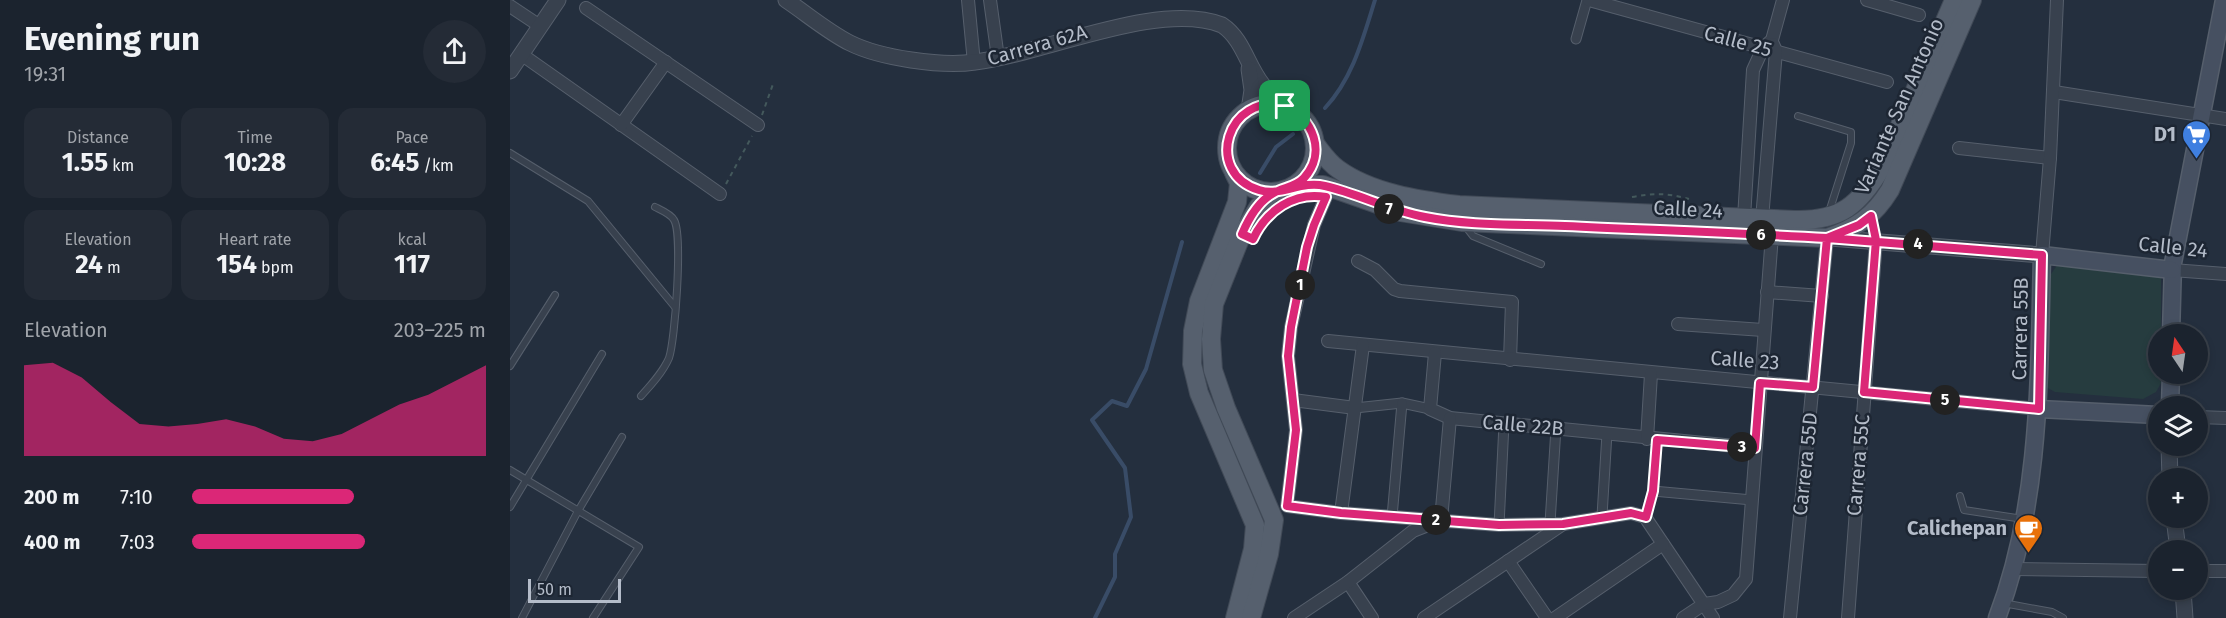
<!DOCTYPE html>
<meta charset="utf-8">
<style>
:root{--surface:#1b232e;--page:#242b36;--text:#f1f3f6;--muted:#a0a4aa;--line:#39404a;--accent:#db2777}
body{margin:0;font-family:"Fira Sans",sans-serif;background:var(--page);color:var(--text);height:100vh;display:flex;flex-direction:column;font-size:22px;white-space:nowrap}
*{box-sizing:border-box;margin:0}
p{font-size:20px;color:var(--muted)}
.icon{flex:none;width:33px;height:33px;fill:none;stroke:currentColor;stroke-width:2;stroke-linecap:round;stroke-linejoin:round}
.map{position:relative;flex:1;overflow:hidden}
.side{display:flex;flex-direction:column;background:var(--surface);width:510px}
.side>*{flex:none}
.needle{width:39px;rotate:347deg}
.tools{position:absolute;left:1638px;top:324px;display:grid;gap:12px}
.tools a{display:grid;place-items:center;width:60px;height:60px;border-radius:50%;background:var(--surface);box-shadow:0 3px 9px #0003,0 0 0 2px var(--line);font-size:30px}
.scale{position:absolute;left:18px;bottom:15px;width:93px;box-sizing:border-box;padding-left:6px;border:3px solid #b4bcc9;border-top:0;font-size:16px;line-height:21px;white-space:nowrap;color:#b4bcc9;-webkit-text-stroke:4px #1d2633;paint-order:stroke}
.pin{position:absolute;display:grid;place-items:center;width:51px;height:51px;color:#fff;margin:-26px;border-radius:12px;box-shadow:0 3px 9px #0006}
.km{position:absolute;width:30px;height:30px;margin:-15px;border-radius:50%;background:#222;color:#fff;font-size:16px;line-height:30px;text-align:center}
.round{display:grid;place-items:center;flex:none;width:63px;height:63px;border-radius:32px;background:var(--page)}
.summary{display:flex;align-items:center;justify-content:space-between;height:102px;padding:0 24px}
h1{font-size:33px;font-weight:700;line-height:45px}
.stats{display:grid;grid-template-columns:repeat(3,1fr);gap:9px;height:102px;padding:6px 24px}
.stats div{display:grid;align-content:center;border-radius:15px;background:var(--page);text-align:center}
.stats b{font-size:26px;font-weight:700}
.stats small{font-size:16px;font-weight:400}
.stats p{font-size:16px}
.chart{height:168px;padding:12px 24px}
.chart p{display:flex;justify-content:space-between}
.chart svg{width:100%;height:108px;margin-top:6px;fill:var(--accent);opacity:.7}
ul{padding:0 24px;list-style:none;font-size:20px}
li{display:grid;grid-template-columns:96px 72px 1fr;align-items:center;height:45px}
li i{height:15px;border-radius:8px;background:var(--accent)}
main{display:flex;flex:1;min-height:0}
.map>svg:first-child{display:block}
.green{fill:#263c3f}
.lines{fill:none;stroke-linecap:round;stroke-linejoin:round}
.stream{stroke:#394c67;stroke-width:4}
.service-casing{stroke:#565f6c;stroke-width:8}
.pedestrian-casing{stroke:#565f6c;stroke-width:11}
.minor-casing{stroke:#565f6c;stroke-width:14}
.tertiary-casing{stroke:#565f6c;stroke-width:17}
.secondary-casing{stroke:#565f6c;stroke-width:19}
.primary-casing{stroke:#414a57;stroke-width:20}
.path{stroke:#44595c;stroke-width:2;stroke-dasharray:4.5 4.5;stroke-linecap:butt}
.service{stroke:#38414e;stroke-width:6}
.pedestrian{stroke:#38414e;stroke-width:9}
.minor{stroke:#38414e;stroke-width:12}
.tertiary{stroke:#38414e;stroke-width:15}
.secondary{stroke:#465061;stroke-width:16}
.primary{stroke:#56606e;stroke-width:18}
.route-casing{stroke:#fff;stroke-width:12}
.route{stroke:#db2777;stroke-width:8}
.labels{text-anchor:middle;stroke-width:5;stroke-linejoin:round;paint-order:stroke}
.street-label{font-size:20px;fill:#b4bcc9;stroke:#1d2633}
.poi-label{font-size:20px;font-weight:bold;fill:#b4bcc9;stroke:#1d2633;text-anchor:end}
</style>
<main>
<section class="side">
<div class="summary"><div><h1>Evening run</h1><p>19:31</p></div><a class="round"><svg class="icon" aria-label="share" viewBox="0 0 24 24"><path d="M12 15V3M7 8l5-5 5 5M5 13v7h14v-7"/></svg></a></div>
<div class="stats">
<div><p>Distance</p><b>1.55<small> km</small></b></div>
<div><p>Time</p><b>10:28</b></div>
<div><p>Pace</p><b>6:45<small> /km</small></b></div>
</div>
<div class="stats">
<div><p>Elevation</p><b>24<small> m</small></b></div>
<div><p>Heart rate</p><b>154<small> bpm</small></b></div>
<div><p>kcal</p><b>117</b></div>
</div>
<div class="chart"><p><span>Elevation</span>203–225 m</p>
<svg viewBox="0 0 160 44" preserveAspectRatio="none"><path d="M0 44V7L10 6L20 12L30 22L40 31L50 32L60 31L70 29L80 32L90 37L100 38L110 35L120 29L130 23L140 19L150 13L160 7V44z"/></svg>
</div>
<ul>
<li><b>200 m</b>7:10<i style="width:55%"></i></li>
<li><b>400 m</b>7:03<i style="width:59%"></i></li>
</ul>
</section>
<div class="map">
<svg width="1716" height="618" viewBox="0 0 1716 618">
<rect width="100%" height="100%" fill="#242f3e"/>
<polygon class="green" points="1550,261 1644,271 1651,278 1651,334 1648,334 1651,383 1646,392 1633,399 1545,392 1536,387 1539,277"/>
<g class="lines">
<g class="stream">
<path d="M 815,108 C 843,78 853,38 865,0"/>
<polyline points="750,173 766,147 783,134"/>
<polyline points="585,618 605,577 605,554 621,517 615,468 582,420 602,401 617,406 636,369 672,242"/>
</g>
<defs>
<g id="service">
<polyline points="1288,116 1341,132 1341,143 1319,212"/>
<polyline points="0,153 78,201 165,307"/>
<polyline points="956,227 963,236 1031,264"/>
<polyline points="0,366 45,295"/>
<path d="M 131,396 C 141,385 153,372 159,358 C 165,341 173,234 164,220 C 161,214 151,210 145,207"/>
<polyline points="0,470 129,547 83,618"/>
<polyline points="1450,496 1454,510 1513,519"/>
<polyline points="0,507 92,354"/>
<polyline points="1493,603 1542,612 1553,618"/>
<polyline points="12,618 68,511 112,437"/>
</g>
<g id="pedestrian">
<polyline points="1066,39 1077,0"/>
<polyline points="845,408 892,403 920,409"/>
<polyline points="1143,491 1242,500"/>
<polyline points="1092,516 1097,433"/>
<polyline points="882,517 892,403"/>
<polyline points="1135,517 1143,491 1147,440"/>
<polyline points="1040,523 1046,428"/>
<polyline points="989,525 994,424"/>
</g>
<g id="minor">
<polyline points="458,0 464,63"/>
<polyline points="480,0 488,58"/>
<polyline points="1079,0 1377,82"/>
<polyline points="1357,0 1409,15"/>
<polyline points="0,6 30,26"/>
<polyline points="76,8 248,125"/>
<polyline points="11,54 210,194"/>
<polyline points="1544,92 1716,119"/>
<polyline points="111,125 156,62"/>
<polyline points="1449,148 1540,158"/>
<polyline points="820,187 804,225 781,327 778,356 786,430 777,506 831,513 989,525 1053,524 1121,513 1135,517 1203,618"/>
<polyline points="1234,218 1243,70 1253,48 1262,40 1273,0"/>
<polyline points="1252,219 1266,51 1263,44"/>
<polyline points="1532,255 1540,158 1547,0"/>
<polyline points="848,261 865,270 884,289 890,291 1002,302 1000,360"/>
<polyline points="1662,270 1716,274"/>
<polyline points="1257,292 1312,296"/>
<polyline points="1168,324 1253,330"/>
<polyline points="818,341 1529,409"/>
<polyline points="925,353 920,409 940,418 1245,448"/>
<polyline points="783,400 845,408"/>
<polyline points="1688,417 1716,418"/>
<polyline points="1137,439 1141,374"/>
<polyline points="831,513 853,345"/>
<polyline points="998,561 1037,618"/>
<polyline points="1503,569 1648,571"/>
<polyline points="1688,571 1716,571"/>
<polyline points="838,582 862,618"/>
<polyline points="784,618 838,582 903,531 931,520 940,418"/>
<polyline points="914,618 1053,524"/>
<polyline points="1045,618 1153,544"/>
<polyline points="1173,618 1194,604 1208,602 1223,595 1236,579 1262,235"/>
<polyline points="1280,618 1317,238"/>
<polyline points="1338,618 1366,240"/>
</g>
<g id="tertiary">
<path d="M 276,0 C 297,14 318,32 340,43 C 370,58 432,67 465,62 C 534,54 648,0 712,25 C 733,39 737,65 752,84 C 758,93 767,99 775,106"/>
<polyline points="0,71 48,0"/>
<polyline points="739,110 742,90 739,69"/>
<polyline points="1320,238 1532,255"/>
<polyline points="1659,446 1660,478"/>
<polyline points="1664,518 1668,550"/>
<polyline points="1673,590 1675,618"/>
</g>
<g id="secondary">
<polyline points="1661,334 1663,263 1714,0"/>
<polyline points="1660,406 1661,374"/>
<polyline points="1529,409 1648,415"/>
<path d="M 1487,618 C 1531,503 1529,377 1532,255 L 1662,270"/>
</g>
<g id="primary">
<circle cx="761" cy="148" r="44"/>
<path d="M 806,145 C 813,154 819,163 828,169 C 861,193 909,200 949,205 L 1285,220 C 1331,221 1349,205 1372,167 L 1444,0"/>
<polyline points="724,173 729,183 727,202 689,301 683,331 682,364 689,393 745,525 743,549 725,618"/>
<path d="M 785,185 L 813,185 L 890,212 L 952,222 L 1317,238 C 1347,228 1364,216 1380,190 L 1462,0"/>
<polyline points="741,618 759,554 764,520 716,408 703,370 701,339 704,304 732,234 749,206 763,192"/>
</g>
</defs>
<use href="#service" class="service-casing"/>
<use href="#pedestrian" class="pedestrian-casing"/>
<use href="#minor" class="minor-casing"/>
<use href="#tertiary" class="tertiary-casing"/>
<use href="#secondary" class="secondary-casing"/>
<use href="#primary" class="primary-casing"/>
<g class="path">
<polyline points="252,115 263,84"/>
<polyline points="216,184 242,136"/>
<path d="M 1122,197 C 1143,193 1158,193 1179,199"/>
<polyline points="771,206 783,201"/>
</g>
<use href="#service" class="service"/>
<use href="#pedestrian" class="pedestrian"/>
<use href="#minor" class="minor"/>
<use href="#tertiary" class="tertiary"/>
<use href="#secondary" class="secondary"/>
<use href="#primary" class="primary"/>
</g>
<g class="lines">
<defs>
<path id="route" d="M 775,106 C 803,118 817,153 794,178 C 785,188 772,187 762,194 C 748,202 738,220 732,234 L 743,239 C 756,211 784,191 816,197 L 804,225 L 797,247 L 781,327 L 778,356 L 786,430 L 777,506 L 831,513 L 989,525 L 1053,524 L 1121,513 L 1136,517 L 1143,491 L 1147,440 L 1245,448 L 1250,383 L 1303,387 L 1317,238 L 1532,255 L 1529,409 L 1354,392 L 1366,240 L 1361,216 L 1349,225 L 1317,238 C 1230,233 1142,230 1055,226 C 1008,224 960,226 915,217 C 879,210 849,194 815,186 C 791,180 771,197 749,190 C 693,173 717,92 775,106"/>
</defs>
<use href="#route" class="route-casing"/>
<use href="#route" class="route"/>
</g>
<defs>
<symbol id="supermarket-pin" viewBox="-11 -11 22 30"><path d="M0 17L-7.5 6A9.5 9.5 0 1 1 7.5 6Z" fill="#3f7fe0" stroke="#1d2633"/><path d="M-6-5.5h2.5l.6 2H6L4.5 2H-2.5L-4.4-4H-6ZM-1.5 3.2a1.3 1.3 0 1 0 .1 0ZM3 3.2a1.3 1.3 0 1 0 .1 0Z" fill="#fff"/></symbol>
<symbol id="cafe-pin" viewBox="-11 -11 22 30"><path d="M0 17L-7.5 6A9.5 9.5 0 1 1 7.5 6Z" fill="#e8710a" stroke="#1d2633"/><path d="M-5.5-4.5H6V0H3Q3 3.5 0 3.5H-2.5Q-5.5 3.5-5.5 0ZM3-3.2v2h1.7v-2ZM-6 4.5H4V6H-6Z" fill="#fff"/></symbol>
</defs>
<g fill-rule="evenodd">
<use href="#supermarket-pin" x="1670" y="118" width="33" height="45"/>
<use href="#cafe-pin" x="1502" y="512" width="33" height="45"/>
</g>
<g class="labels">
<g class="street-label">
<text transform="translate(1228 41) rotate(15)" y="7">Calle 25</text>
<text transform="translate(527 45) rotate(-16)" y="7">Carrera 62A</text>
<text transform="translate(1389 106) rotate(-66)" y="7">Variante San Antonio</text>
<text transform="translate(1178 209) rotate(3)" y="7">Calle 24</text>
<text transform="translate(1663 247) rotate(6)" y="7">Calle 24</text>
<text transform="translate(1510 329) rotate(-89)" y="7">Carrera 55B</text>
<text transform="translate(1235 360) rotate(4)" y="7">Calle 23</text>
<text transform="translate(1013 425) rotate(5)" y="7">Calle 22B</text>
<text transform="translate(1295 464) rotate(-84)" y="7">Carrera 55D</text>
<text transform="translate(1348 465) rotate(-85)" y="7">Carrera 55C</text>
</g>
<g class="poi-label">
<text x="1666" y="141">D1</text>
<text x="1497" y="535">Calichepan</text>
</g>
</g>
</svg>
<div class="tools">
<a><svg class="needle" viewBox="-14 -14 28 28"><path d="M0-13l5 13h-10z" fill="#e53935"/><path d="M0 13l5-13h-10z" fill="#a0a4aa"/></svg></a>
<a><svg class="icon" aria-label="layers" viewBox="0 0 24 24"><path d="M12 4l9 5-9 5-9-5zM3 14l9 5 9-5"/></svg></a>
<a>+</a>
<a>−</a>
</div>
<div class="scale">50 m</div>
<div class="pin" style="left:775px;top:106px;background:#1e9e55"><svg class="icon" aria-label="arrive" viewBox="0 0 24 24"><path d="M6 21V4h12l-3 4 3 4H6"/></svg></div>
<b class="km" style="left:790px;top:285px">1</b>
<b class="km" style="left:926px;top:520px">2</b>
<b class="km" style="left:1232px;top:447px">3</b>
<b class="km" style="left:1408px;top:244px">4</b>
<b class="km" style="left:1435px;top:400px">5</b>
<b class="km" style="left:1251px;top:235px">6</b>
<b class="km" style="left:879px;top:209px">7</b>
</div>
</main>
